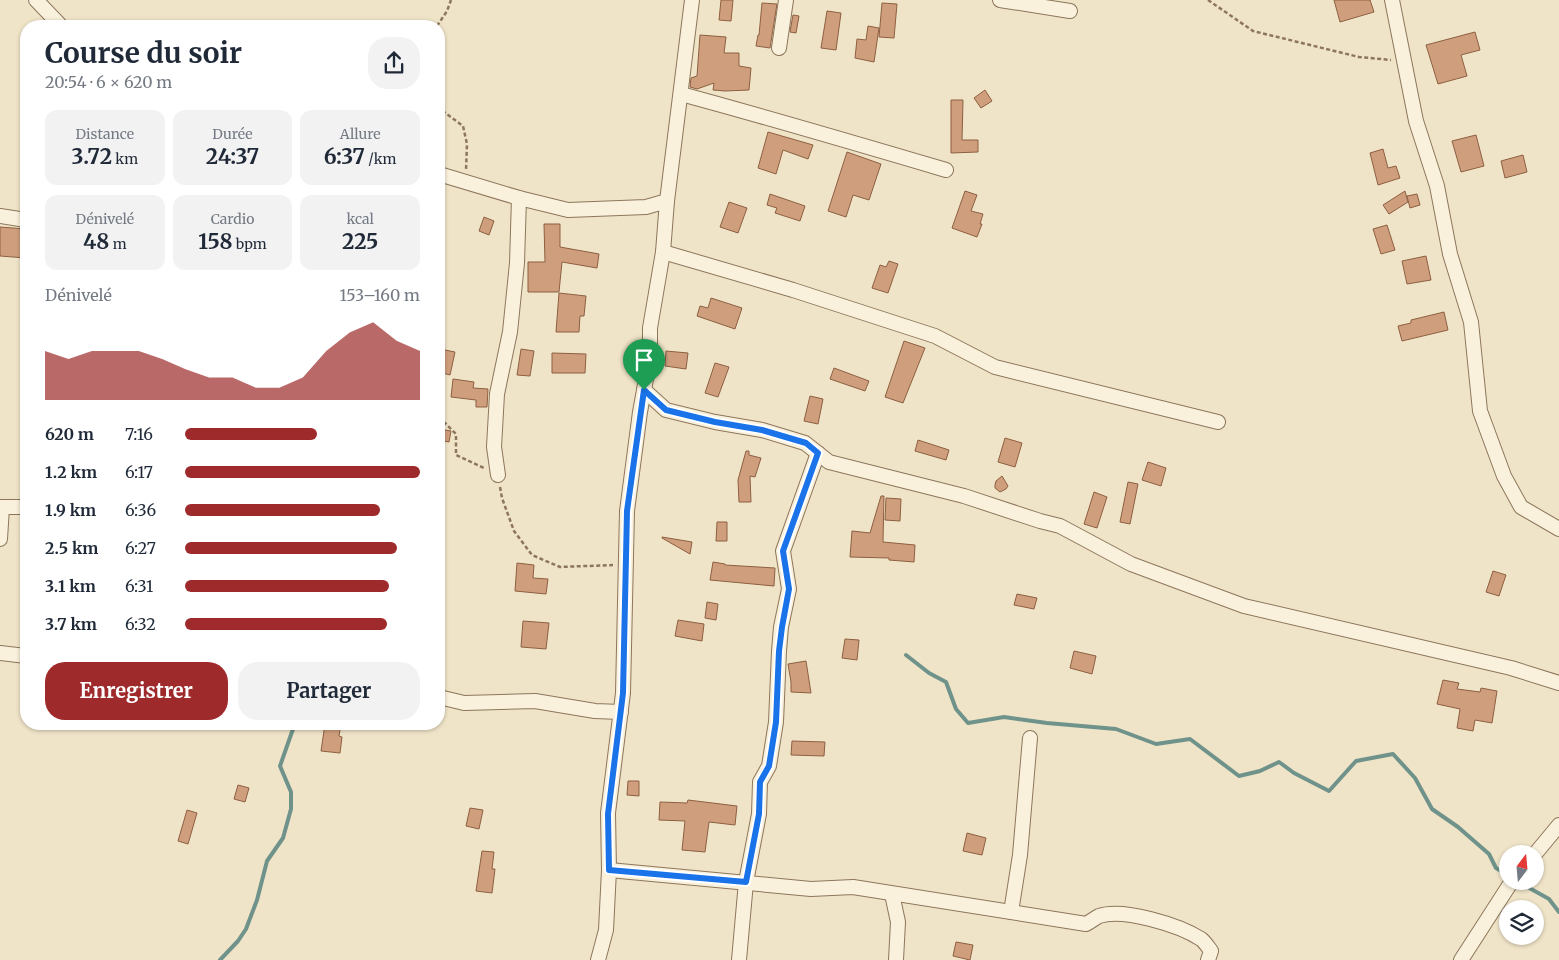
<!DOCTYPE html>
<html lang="fr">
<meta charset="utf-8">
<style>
:root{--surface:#fff;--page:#f2f2f3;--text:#1f2937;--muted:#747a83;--accent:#9e2a2b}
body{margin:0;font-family:Merriweather,serif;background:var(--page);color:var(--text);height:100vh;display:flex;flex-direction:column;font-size:19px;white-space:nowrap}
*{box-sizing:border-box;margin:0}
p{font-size:16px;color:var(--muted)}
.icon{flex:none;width:28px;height:28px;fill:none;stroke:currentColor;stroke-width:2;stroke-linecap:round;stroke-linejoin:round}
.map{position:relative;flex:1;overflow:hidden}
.side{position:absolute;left:20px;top:20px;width:425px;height:710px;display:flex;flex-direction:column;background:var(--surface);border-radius:20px;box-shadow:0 1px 4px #0004}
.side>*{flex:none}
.needle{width:32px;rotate:16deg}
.tools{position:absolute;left:1499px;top:845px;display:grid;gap:10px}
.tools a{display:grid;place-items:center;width:45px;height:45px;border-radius:50%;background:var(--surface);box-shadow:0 1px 4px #0004;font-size:25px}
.pin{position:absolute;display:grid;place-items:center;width:42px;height:42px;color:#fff;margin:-51px -21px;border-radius:50% 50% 50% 0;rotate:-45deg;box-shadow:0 0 5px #0007}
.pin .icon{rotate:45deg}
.round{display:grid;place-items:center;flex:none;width:52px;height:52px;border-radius:20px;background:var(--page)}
.head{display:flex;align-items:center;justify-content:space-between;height:85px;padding:0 25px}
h1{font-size:28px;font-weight:700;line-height:38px}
.stats{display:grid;grid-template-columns:repeat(3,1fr);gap:8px;height:85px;padding:5px 25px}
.stats div{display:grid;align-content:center;border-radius:12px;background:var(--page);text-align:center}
.stats b{font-size:21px;font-weight:700}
.stats small{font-size:14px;font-weight:400}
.stats p{font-size:14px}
.chart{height:140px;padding:10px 25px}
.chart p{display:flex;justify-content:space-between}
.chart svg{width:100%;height:90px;margin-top:5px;fill:var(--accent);opacity:.7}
.primary-button{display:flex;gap:10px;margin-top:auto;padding:10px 25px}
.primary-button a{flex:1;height:58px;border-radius:20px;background:var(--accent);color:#fff;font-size:20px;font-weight:700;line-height:58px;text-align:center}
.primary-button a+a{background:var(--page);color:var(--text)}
ul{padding:0 25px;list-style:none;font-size:16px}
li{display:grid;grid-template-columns:80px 60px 1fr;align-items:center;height:38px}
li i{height:12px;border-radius:6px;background:var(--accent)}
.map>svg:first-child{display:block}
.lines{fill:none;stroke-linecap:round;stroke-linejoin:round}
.stream{stroke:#6f938a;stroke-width:4}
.building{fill:#cf9f7d;stroke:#8d5f41}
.minor-casing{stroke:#8d765c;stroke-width:16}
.path{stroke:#8d765c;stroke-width:2.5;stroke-dasharray:4 2.5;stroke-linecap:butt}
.minor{stroke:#faf1dc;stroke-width:14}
.route-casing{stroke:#fff;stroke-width:10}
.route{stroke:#1a73e8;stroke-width:6}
</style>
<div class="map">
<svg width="1559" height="960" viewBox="0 0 1559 960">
<rect width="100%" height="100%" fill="#f0e4c8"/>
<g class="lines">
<g class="stream">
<polyline points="906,655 929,673 946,682 956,709 968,723 1004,717 1047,723 1116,729 1156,744 1190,739 1239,776 1260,771 1279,762 1294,773 1329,791 1356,761 1393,754 1415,778 1432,809 1458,827 1489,854 1496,868 1508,875"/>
<polyline points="1517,881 1549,899 1559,912"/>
<polyline points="220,960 238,941 246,929 257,900 267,861 283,838 291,809 291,792 280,766 293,729 292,724"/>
</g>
</g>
<g class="building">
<polygon points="721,0 733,0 731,21 719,20"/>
<polygon points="1334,0 1370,0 1374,12 1340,22"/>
<polygon points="762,3 777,4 770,48 756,46 758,35 759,35"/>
<polygon points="882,3 897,4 894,38 879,37"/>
<polygon points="827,11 841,13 836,50 821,48"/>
<polygon points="793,15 799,16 796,33 790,32"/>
<polygon points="868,26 879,28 874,62 855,58 857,39 866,40"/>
<polygon points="1475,32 1480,50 1461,55 1467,76 1438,84 1426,45"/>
<polygon points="700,35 726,37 724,53 739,53 739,66 751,68 749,90 725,91 713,90 714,83 697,89 690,87 691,78 697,76"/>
<polygon points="985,90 992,101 981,108 974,98"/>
<polygon points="951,100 963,100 962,140 978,140 978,152 951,153"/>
<polygon points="768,132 813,145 808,159 783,150 776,174 758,168"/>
<polygon points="1476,135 1484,166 1461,172 1452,141"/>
<polygon points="1383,149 1388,168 1396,166 1400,178 1378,185 1370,153"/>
<polygon points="847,152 881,164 869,200 853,195 846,217 828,211"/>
<polygon points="1523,155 1527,172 1505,178 1501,161"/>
<polygon points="965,191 977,195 971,211 983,214 980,224 982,224 977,237 952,228"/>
<polygon points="1405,191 1408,202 1389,214 1383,205"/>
<polygon points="770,194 805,206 800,221 775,213 777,208 767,205"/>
<polygon points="1417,194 1420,205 1410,208 1407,196"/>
<polygon points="729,202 747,208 738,233 720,227"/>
<polygon points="484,217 494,221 489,235 479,231"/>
<polygon points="544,224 560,224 560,247 599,254 597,268 562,262 559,292 528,292 528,262 545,262"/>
<polygon points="1387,225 1395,250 1381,254 1373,229"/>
<polygon points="0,227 26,229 26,258 0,256"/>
<polygon points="1426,256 1431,280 1407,284 1402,261"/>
<polygon points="889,261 898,264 888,293 872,288 880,265 886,267"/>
<polygon points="559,293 586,296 584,316 580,316 579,332 556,332"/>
<polygon points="711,298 742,308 735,329 697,316 700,306 708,308"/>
<polygon points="1444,312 1448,330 1402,341 1398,326 1411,323 1411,320"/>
<polygon points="904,341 925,348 903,403 885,397"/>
<polygon points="440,349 455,352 450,375 439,372"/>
<polygon points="521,349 534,351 530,376 517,375"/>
<polygon points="666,351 688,353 686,369 665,366"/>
<polygon points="552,353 586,354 585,373 552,373"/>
<polygon points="715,363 729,367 718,397 705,393"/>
<polygon points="834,368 869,381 865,391 830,379"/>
<polygon points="453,379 474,382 473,388 488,389 487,407 476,407 476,400 451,397"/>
<polygon points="810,396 823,399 818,424 804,421"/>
<polygon points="439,429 451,431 449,442 439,440"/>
<polygon points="1005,438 1022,443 1015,467 998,462"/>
<polygon points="918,440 949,450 946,460 915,451"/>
<polygon points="746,451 749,451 749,455 761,458 755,477 750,476 751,502 739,502 738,480"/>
<polygon points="1148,462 1166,468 1161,486 1142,480"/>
<polygon points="1002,476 1008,486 1006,489 1000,492 995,488 995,485 996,481"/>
<polygon points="1128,482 1138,484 1130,524 1120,522"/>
<polygon points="1094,492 1107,497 1097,528 1084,524"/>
<polygon points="881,496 884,496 883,542 915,545 914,562 889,560 889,558 850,557 852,531 870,533"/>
<polygon points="886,498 901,499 900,521 885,520"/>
<polygon points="717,522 727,522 727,541 716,541"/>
<polygon points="662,537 692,542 690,554 662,538"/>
<polygon points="713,562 725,564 725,565 775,568 774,586 710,580"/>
<polygon points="517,563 534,565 533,578 548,579 546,594 515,591"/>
<polygon points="1493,571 1506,575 1499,596 1486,592"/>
<polygon points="1017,594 1037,598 1034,609 1014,605"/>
<polygon points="707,602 718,604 716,620 705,618"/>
<polygon points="678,620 704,624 702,641 675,636"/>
<polygon points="523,621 549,623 546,649 521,647"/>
<polygon points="845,639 859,640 857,660 842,658"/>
<polygon points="1074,651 1096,656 1092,674 1070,668"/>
<polygon points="806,661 811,693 791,692 791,682 788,664"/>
<polygon points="1443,680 1459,683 1457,689 1480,692 1481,688 1497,691 1492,723 1475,720 1473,731 1457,728 1460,709 1437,704"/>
<polygon points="325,724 341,724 339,736 342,737 340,753 321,751"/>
<polygon points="792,741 825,742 824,756 791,755"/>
<polygon points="628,781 639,781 639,796 627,795"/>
<polygon points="238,785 249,788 245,802 234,799"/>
<polygon points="688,800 737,806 735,825 709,822 705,852 682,850 685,821 659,820 660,802 687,803"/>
<polygon points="470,808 483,810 479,829 466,826"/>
<polygon points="187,810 197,813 188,844 178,841"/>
<polygon points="967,833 986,838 982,855 963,851"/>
<polygon points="482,851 494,852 492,869 495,869 492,893 476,891"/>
<polygon points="956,942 973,945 970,960 953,956"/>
</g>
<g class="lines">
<defs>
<g id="minor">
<polyline points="36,0 61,26"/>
<polyline points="1000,0 1070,11"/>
<polyline points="1392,0 1416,121 1437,186 1450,254 1471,322 1480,411 1504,476 1521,507 1559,529"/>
<polyline points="779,48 786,0"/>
<path d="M 681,94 C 770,118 858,144 946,170"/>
<polyline points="439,174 519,198 568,210 646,207 667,201"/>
<polyline points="0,216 26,220"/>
<polyline points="663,252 793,290 935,336 995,367 1218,422"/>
<polyline points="644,390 666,410 715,422 762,430 805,443 829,462 964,496 1040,521 1060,526 1131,564 1244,606 1511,668 1559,683"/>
<polyline points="498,475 494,447 497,394 510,332 517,263 519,198"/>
<polyline points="0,507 26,507"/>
<polyline points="0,539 2,507"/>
<polyline points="0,653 26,656"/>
<polyline points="439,697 464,703 535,701 595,711 621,712"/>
<polyline points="1535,854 1559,825"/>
<path d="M 609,870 L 811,889 L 853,887 L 1086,924 C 1090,922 1095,918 1099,916 C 1124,908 1179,925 1201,939 C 1205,942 1208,947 1211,951 L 1208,960"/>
<polyline points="892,894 898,922 896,960"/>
<polyline points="1011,912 1020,855 1030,738"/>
<polyline points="598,960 606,930 609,870 608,813 623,693 627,511 640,412 650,357 650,328 663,252 667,201 692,0"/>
<polyline points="739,960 746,882 759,814 760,782 769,766 776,722 779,651 781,627 789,589 783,551 818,453"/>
<polyline points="1461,960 1512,881"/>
</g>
</defs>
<use href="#minor" class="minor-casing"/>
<g class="path">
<polyline points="1208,0 1253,31 1359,57 1391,60"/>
<polyline points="437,26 447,11 451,0"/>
<polyline points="439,105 444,112 463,126 467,144 466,170"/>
<polyline points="439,417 456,434 456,455 484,468"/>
<polyline points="500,487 502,498 514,531 532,555 560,567 613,565"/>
</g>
<use href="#minor" class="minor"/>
</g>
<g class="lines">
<defs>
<polygon id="route" points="644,390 666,410 715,422 762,430 806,443 818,453 783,551 789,589 782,627 779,651 776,722 769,766 760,782 759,814 746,882 609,870 608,814 623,693 627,511"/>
</defs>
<use href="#route" class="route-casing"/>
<use href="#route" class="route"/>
</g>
</svg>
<div class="tools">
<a><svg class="needle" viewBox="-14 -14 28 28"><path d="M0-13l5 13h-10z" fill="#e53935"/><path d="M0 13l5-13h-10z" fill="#747a83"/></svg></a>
<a><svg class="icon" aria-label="layers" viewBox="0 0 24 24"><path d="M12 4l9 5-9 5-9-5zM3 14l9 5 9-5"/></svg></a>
</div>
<div class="pin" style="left:644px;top:390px;background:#1e9e55"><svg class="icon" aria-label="arrive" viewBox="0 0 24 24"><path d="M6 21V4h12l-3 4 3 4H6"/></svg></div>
<section class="side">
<div class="head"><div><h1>Course du soir</h1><p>20:54 · 6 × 620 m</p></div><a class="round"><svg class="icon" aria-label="share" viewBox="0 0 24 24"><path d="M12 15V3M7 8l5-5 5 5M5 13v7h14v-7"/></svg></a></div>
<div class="stats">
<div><p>Distance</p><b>3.72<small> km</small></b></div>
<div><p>Durée</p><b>24:37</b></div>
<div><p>Allure</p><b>6:37<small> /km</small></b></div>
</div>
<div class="stats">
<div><p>Dénivelé</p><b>48<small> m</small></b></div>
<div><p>Cardio</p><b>158<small> bpm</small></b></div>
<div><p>kcal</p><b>225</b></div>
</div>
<div class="chart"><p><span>Dénivelé</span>153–160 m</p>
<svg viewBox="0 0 160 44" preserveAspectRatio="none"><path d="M0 44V20L10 24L20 20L30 20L40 20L50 24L60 29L70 33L80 33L90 38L100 38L110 33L120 20L130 11L140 6L150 15L160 20V44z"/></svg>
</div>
<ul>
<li><b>620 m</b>7:16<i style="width:56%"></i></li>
<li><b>1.2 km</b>6:17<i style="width:100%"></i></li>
<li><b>1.9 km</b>6:36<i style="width:83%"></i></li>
<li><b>2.5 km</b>6:27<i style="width:90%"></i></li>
<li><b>3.1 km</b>6:31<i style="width:87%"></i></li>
<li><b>3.7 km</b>6:32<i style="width:86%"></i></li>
</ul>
<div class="primary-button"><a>Enregistrer</a><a>Partager</a></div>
</section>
</div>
